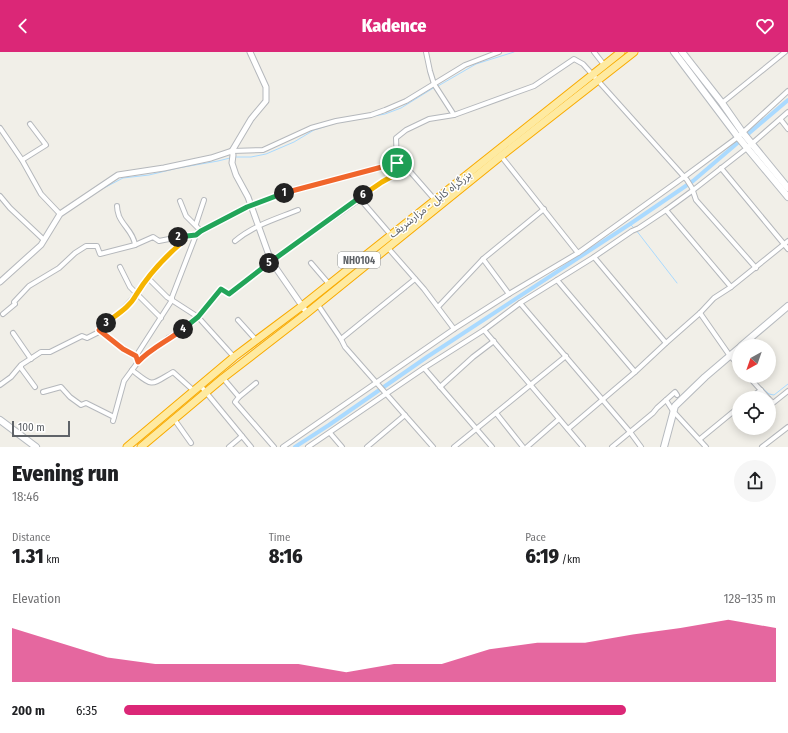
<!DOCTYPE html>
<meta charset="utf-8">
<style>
:root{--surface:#fff;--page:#f6f6f6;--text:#202124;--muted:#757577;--accent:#db2777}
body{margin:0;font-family:"Fira Sans Condensed","Noto Sans Arabic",sans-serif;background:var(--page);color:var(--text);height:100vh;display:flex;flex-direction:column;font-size:15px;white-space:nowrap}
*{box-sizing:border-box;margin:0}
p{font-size:13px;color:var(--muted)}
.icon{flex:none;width:22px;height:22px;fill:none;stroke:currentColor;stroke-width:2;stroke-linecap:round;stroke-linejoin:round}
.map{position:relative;height:395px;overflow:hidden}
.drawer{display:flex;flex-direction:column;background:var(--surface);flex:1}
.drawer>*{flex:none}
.needle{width:26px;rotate:220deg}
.tools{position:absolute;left:732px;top:287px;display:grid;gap:8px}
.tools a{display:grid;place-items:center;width:44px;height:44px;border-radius:50%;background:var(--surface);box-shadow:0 2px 10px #0003;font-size:20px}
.scale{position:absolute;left:12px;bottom:10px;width:58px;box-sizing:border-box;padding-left:4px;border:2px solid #5f6368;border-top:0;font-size:11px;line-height:14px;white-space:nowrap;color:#5f6368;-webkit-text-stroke:3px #fff;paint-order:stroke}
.pin{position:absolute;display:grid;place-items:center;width:34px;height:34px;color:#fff;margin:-17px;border:2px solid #fff;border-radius:50%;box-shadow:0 1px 4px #0007}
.km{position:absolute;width:20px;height:20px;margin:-10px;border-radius:50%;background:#222;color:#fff;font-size:11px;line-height:20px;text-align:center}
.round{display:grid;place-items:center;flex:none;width:42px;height:42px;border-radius:21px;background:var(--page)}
.head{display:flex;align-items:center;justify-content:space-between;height:68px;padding:0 12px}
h1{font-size:22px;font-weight:800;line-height:30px}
.figures{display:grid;grid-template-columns:repeat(3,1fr);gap:6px;height:68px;padding:4px 12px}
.figures div{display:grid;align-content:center}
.figures b{font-size:20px;font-weight:800}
.figures small{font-size:11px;font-weight:400}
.figures p{font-size:11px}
.chart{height:112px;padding:8px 12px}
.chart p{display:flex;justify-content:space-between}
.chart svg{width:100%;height:72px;margin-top:4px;fill:var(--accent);opacity:.7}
ul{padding:0 12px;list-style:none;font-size:13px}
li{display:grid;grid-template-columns:64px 48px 1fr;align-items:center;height:30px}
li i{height:10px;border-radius:5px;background:var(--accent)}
header{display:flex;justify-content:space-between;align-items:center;height:52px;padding:0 12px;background:var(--accent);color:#fff;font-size:18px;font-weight:800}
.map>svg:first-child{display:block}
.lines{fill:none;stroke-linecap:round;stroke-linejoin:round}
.stream{stroke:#aadaff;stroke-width:1}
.canal{stroke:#aadaff;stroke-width:4}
.minor-casing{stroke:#b5b8bc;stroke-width:6}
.tertiary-casing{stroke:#b5b8bc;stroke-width:7}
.secondary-casing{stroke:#b6babf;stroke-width:8}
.trunk-casing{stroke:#f9ab00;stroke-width:9}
.minor{stroke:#fff;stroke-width:4}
.tertiary{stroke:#fff;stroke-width:5}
.secondary{stroke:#fff;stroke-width:6}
.trunk{stroke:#feeaa1;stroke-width:7}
.split-1-casing{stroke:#fff;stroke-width:8}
.split-2-casing{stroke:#fff;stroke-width:8}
.split-3-casing{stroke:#fff;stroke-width:8}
.split-4-casing{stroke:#fff;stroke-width:8}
.split-5-casing{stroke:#fff;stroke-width:8}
.split-6-casing{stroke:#fff;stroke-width:8}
.split-7-casing{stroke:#fff;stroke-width:8}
.split-1{stroke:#f0652b;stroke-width:5}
.split-2{stroke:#22a559;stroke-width:5}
.split-3{stroke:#f5b400;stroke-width:5}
.split-4{stroke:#f0652b;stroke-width:5}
.split-5{stroke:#22a559;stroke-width:5}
.split-6{stroke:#22a559;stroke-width:5}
.split-7{stroke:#f5b400;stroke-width:5}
.labels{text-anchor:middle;stroke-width:3;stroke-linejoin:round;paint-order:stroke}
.shield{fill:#fff;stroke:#8f9295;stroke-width:1}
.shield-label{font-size:10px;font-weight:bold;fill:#5f6368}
.street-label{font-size:11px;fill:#5f6368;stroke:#fff}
</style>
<header><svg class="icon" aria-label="back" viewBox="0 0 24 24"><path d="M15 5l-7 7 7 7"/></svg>Kadence<svg class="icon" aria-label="heart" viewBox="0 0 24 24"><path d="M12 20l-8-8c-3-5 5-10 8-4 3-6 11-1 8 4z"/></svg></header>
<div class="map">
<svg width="788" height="395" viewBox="0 0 788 395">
<rect width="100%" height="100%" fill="#f1efe8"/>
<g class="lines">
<g class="stream">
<polyline points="438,34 476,12 514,0"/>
<polyline points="342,70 385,62 401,56 435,35"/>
<polyline points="236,105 251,105 266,102 294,90 314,78 327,74"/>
<polyline points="102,137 123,126 149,123 178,116 218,109 230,106"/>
<polyline points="630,172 634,176"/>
<polyline points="636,178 677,231"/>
<polyline points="760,334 769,342 774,343 788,332"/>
</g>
<polyline class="canal" points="295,395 329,373 427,305 630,172 693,129 788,48"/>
<defs>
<g id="minor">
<polyline points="426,0 430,19 434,32 454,63 534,34 574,7 583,12 687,128 692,136 696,148 756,216"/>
<polyline points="594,0 605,14"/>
<polyline points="722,51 785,0"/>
<polyline points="781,68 788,77"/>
<polyline points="0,76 22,108 41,142 60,162"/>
<polyline points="232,99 263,98 311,76 336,69 371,63 385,58 406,49 465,13 499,0"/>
<polyline points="501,104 578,201"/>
<polyline points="22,108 46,93 30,72"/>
<polyline points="397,111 396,86 406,78 429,67 454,63"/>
<polyline points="721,116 788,197"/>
<polyline points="0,144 10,156 44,188"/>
<polyline points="360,147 391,183"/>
<polyline points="180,149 186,164 201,179"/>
<path d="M 117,154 C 117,157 118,161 119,164 C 123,174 134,181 135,193"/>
<polyline points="666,158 731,235"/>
<polyline points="196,172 204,148"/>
<path d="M 235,189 C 254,173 276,167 298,158"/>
<polyline points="388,196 424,237 454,277"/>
<polyline points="594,205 666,291"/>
<polyline points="483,207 509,242"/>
<polyline points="311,211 329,232"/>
<polyline points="120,215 130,235 161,266"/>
<polyline points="148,226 167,245 198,265 234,305"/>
<polyline points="557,228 635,320"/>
<polyline points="137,241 164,207 179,193 178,185"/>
<polyline points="520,251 630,380 641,395"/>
<polyline points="318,253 341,287 345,295 433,395"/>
<polyline points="438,255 483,207 544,157"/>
<polyline points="700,261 730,304 739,313"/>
<polyline points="3,262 15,252 14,250 29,234 59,216 75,201 86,194 97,194 100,202 135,193 153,185 159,189 189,183 196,183"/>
<polyline points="238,268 256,288"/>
<polyline points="99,278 123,297 136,304"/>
<polyline points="484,278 583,395"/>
<polyline points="13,281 31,307"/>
<polyline points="341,287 415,227"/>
<polyline points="138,310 146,302 152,299 168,286 178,281 194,269 221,237 229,242 271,209 360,147 368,139 407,116"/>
<polyline points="21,314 21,316 35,335"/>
<polyline points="424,316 492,395"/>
<path d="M 132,318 C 154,335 149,334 173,320 L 193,338"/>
<polyline points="748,324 768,346"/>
<polyline points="223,326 239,345"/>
<polyline points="256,331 239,345 235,350 274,395"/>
<polyline points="0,333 11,325 21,313 41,300 50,300 82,284 87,286 99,280 99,278 121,259 137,242"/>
<polyline points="200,333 251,395"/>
<polyline points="440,335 473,305 494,289"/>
<polyline points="43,340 61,335 70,345 81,353 86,351 114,365"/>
<polyline points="750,346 761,338"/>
<polyline points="769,347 773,351 788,339"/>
<polyline points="666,348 673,359 706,395"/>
<polyline points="496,361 523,395"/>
<polyline points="174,367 191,391"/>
<polyline points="113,369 124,329 138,310 136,304 172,248 172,245 196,183 201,179 247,155 280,142 397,111 407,116 435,148"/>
<polyline points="568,377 635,320 666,291 700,261 714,246 731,235 788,189"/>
<polyline points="330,381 342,395"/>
<polyline points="700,387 739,355"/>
<polyline points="229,395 242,384"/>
<polyline points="283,395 454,277 509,242 578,201 684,125 738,85 788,39"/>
<polyline points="308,395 424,316 484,278 520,251 594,205 632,179 639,176 666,158 692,139 747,96 788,60"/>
<polyline points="367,395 405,363"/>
<polyline points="454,395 566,304"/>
<polyline points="527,395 559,367"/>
<polyline points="612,395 653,361 657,356 675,340 677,343"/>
<polyline points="762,395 788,375"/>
</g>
<g id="tertiary">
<polyline points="232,99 233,103 232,111 236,123 248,145 271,209 307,261"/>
<polyline points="0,230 41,193 60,162 118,123 164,116 211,106 232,99 251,67 266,49 266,35 250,0"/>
</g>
<g id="secondary">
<polyline points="674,0 738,85 788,145"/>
<polyline points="682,0 722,51 743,81 788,136"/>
<polyline points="741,294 788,254"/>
<polyline points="0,368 36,395"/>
<polyline points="664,395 675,354 705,325 739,296"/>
</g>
<g id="trunk">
<polyline points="127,395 234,305 302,254 621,0"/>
<polyline points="141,395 223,326 307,261 501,104 634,0"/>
</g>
</defs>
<use href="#minor" class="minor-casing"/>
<use href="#tertiary" class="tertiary-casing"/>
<use href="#secondary" class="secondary-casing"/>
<use href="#trunk" class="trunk-casing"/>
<use href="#minor" class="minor"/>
<use href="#tertiary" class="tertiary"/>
<use href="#secondary" class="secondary"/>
<use href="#trunk" class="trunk"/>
</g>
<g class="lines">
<defs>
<polyline id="split-1" points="284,141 397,111"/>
<polyline id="split-2" points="178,185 196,183 201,179 247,155 284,141"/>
<path id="split-3" d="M 106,271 C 116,263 130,255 136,243 C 147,225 162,208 179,193 L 178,185"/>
<path id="split-4" d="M 106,271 L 99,278 L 123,297 L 136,304 L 138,310 C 151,296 168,289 183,277"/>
<polyline id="split-5" points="183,277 198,265 221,237 229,242 269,211"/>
<polyline id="split-6" points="269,211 363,143"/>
<polyline id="split-7" points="363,143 382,130 407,116 397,111"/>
</defs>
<use href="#split-1" class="split-1-casing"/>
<use href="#split-2" class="split-2-casing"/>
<use href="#split-3" class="split-3-casing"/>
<use href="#split-4" class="split-4-casing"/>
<use href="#split-5" class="split-5-casing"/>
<use href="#split-6" class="split-6-casing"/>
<use href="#split-7" class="split-7-casing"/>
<use href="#split-1" class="split-1"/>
<use href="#split-2" class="split-2"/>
<use href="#split-3" class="split-3"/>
<use href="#split-4" class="split-4"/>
<use href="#split-5" class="split-5"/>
<use href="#split-6" class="split-6"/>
<use href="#split-7" class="split-7"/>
</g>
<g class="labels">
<rect class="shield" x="338" y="200" width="42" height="16" rx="3"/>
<g class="shield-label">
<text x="359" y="212">NH0104</text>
</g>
<g class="street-label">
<text transform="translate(430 152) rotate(-38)" y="4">بزرگراه کابل - مزارشریف</text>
</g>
</g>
</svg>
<div class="tools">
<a><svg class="needle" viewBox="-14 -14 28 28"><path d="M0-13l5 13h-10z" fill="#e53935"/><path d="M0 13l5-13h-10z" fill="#757577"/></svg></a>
<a><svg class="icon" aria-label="locate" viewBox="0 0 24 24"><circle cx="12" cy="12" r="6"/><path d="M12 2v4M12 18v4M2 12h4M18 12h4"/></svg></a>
</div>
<div class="scale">100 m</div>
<div class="pin" style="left:397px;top:111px;background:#1e9e55"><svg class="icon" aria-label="arrive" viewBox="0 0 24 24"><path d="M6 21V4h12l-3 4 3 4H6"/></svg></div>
<b class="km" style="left:284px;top:141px">1</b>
<b class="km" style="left:178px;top:185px">2</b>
<b class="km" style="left:106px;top:271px">3</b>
<b class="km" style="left:183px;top:277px">4</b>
<b class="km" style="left:269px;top:211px">5</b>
<b class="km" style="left:363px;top:143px">6</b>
</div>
<section class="drawer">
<div class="head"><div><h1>Evening run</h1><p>18:46</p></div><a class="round"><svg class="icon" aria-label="share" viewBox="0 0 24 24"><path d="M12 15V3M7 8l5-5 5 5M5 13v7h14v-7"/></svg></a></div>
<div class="figures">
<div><p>Distance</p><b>1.31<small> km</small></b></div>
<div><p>Time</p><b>8:16</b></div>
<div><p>Pace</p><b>6:19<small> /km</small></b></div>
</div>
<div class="chart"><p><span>Elevation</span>128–135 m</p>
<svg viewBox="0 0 160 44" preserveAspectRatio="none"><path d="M0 44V11L10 20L20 29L30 33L40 33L50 33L60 33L70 38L80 33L90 33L100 24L110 20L120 20L130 15L140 11L150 6L160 11V44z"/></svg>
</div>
<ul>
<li><b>200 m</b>6:35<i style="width:77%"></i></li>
</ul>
</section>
